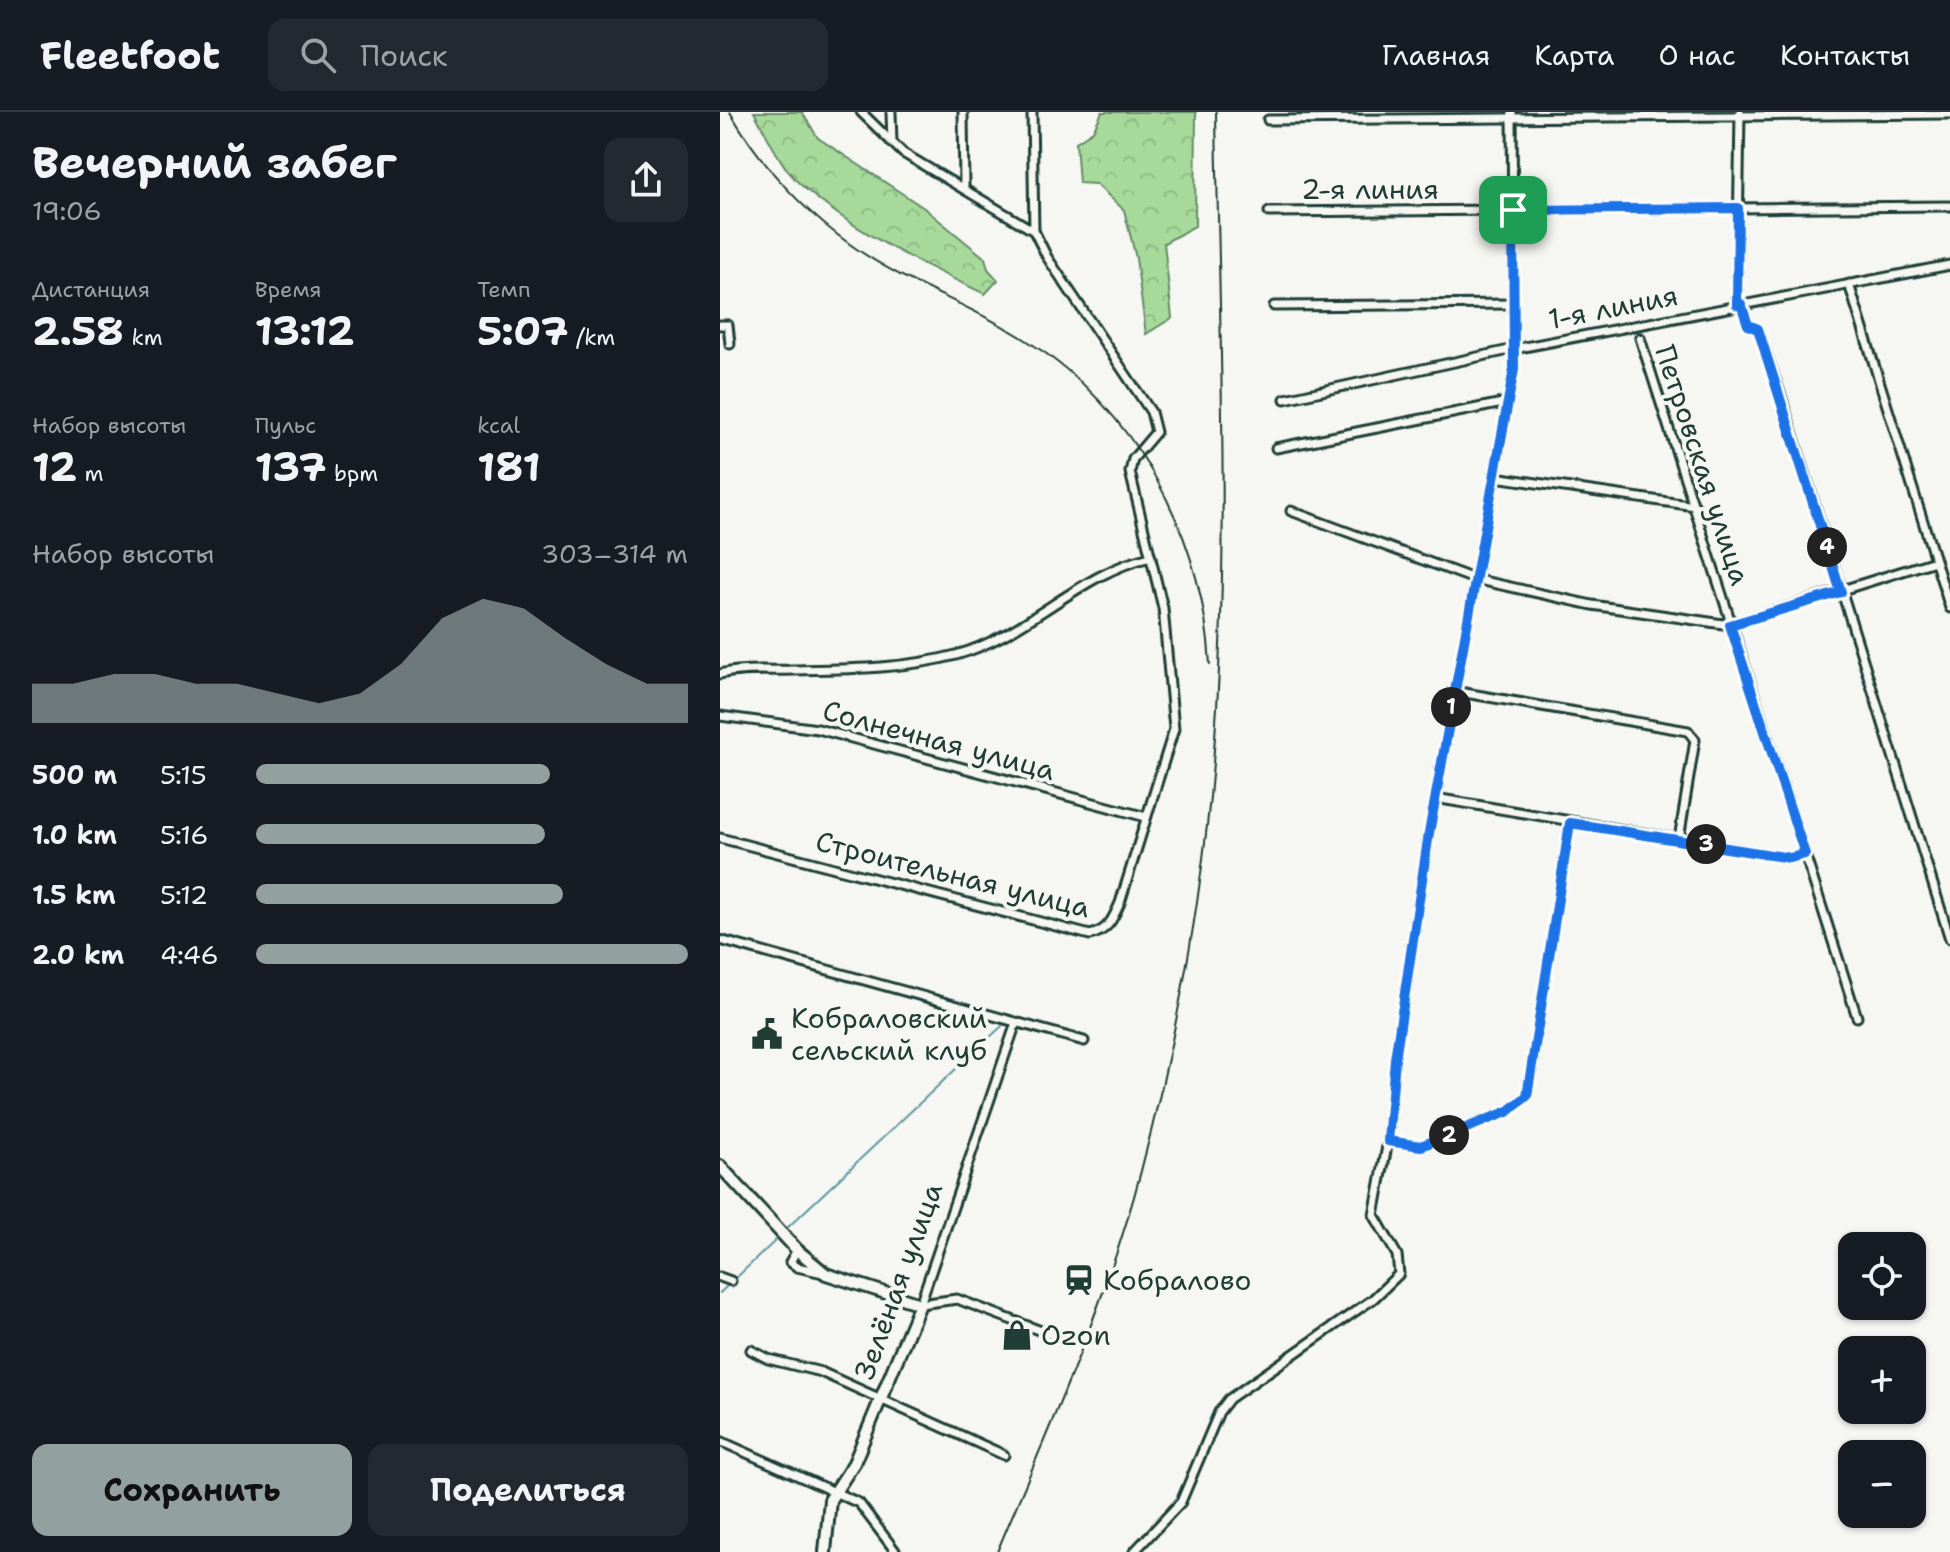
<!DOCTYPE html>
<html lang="ru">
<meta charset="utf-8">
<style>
:root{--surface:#171b24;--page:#242831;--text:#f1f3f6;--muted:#9ea1a6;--line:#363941;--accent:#92a19f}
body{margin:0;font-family:"Shantell Sans",sans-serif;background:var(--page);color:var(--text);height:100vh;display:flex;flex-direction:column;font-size:30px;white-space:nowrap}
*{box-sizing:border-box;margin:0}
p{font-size:26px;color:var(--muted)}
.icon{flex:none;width:44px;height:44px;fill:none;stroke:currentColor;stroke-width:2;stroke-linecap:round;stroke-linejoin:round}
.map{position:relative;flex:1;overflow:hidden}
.drawer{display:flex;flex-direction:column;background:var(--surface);width:720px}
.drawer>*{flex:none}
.tools{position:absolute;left:1118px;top:1120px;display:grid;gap:16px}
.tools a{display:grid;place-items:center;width:88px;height:88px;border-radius:16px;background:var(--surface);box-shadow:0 2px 6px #0004;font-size:40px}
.pin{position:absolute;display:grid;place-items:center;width:68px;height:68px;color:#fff;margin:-34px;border-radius:16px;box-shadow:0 4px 12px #0006}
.km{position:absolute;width:40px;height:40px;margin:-20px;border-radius:50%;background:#222;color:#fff;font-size:22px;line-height:40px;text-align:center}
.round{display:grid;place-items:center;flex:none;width:84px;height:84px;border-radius:16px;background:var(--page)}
.head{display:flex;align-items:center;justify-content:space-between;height:136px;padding:0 32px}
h1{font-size:44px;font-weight:700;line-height:60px}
.stats{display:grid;grid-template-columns:repeat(3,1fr);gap:12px;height:136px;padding:8px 32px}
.stats div{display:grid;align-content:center}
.stats b{font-size:40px;font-weight:700}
.stats small{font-size:22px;font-weight:400}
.stats p{font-size:22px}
.chart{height:224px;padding:16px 32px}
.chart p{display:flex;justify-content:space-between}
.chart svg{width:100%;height:144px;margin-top:8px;fill:var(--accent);opacity:.7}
.cta{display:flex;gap:16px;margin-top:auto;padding:16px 32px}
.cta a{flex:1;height:92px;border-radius:16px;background:var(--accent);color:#111;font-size:32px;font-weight:700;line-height:92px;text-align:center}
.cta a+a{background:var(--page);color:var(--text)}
ul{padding:0 32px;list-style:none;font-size:26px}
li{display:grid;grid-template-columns:128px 96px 1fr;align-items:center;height:60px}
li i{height:20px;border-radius:10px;background:var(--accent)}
header{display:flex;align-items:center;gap:48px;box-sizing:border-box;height:112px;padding:0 40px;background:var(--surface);border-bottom:2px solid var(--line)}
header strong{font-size:38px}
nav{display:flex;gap:44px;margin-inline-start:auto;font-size:28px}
.search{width:560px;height:72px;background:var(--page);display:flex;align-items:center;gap:20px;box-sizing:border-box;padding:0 28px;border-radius:16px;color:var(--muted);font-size:30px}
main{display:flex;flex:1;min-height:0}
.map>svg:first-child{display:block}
.forest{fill:url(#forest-crowns);stroke:#638b67;stroke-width:2}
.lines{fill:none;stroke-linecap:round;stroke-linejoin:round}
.stream{stroke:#5f98a1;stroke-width:2}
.street-casing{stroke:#1f3d34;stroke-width:13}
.secondary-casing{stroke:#1f3d34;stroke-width:16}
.street{stroke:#f6f6f2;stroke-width:7}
.secondary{stroke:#f6f6f2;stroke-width:10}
.rail{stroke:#1f3d34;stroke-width:2}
.route-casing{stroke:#fff;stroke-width:16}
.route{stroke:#1a73e8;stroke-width:10}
.labels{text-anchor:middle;stroke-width:8;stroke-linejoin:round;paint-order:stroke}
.street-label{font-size:28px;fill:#1f3d34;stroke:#f6f6f2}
.poi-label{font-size:28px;fill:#1f3d34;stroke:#f6f6f2;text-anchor:start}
</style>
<header>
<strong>Fleetfoot</strong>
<div class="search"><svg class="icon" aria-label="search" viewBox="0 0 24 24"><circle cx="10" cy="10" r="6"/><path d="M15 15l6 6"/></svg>Поиск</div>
<nav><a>Главная</a><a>Карта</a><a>О нас</a><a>Контакты</a></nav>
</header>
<main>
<section class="drawer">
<div class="head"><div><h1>Вечерний забег</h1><p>19:06</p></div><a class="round"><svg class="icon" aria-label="share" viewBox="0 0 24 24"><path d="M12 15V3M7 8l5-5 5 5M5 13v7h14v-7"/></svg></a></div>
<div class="stats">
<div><p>Дистанция</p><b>2.58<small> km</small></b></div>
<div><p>Время</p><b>13:12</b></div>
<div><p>Темп</p><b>5:07<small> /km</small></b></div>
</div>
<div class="stats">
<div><p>Набор высоты</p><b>12<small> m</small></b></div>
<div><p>Пульс</p><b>137<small> bpm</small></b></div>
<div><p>kcal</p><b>181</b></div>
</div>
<div class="chart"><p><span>Набор высоты</span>303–314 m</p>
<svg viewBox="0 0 160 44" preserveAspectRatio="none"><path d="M0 44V32L10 32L20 29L30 29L40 32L50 32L60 35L70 38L80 35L90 26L100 12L110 6L120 9L130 18L140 26L150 32L160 32V44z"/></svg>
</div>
<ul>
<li><b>500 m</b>5:15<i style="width:68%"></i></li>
<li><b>1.0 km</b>5:16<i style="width:67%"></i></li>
<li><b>1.5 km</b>5:12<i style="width:71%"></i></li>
<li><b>2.0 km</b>4:46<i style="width:100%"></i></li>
</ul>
<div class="cta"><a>Сохранить</a><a>Поделиться</a></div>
</section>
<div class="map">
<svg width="1230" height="1440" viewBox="0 0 1230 1440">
<defs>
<pattern id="forest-crowns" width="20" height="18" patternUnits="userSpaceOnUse" patternTransform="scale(2)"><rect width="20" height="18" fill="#a7d99a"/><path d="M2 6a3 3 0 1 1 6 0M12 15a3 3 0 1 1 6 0" fill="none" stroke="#8fbb85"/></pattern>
</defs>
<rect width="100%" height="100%" fill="#f6f6f2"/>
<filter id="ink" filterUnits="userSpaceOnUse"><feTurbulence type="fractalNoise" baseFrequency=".0125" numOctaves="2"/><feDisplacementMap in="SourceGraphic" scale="16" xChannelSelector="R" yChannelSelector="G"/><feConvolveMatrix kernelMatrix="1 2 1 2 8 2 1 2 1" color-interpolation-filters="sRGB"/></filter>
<g filter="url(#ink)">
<g class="forest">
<path d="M 34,0 L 82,0 L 98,26 L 204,96 L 265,146 L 268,157 L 278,168 L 265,182 C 202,152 133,120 80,72 C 61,55 47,23 34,0 Z"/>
<polygon points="382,0 476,0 475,114 444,131 452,206 426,222 416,146 404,98 376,72 359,71 356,30 373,19"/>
</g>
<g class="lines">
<g class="stream">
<polyline points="244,949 282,914"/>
<polyline points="66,1117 238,955"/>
<polyline points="16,1166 56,1128"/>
<polyline points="0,1181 8,1173"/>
</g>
<defs>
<g id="street">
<polyline points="171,0 172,31"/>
<polyline points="243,0 244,75"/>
<polyline points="312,0 314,119"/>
<polyline points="548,8 1230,2"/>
<polyline points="549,100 1230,94"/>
<polyline points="1129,172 1230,496"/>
<polyline points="1021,192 1028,213 1038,217 1060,281 1230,827"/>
<polyline points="1017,193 1020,0"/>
<polyline points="554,194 794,192"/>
<polyline points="0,213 8,213 10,232"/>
<polyline points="920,226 1137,905"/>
<polyline points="565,287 794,237 1230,153"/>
<polyline points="556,336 788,290"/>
<polyline points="775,365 975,394"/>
<polyline points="571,399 754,467 872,493 1010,513 1215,449"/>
<path d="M 0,562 C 22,556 50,559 73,558 C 127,557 184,557 236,543 C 308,523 360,460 431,445"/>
<polyline points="733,579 968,619 975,628 959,727"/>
<polyline points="0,604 98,617 426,705"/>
<polyline points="715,686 1070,746 1085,742"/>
<path d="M 0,726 L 370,823 C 388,819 393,807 400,791 L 454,617 L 443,496 L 410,360 L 413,347 L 436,320 L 431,300 L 327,145 L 314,119 L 183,41 L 141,0"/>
<polyline points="0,828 364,929"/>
<polyline points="296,911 200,1192 237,1187 342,1227"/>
<polyline points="668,1029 701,1034 789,999 807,984 850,711"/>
<polyline points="77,1138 70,1150 77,1155 103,1161"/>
<polyline points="0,1165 11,1169"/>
<polyline points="31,1238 48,1247 101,1260 284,1343"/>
<polyline points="0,1329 139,1391 176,1440"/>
<polyline points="414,1440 461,1390 499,1300 509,1287 653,1187 679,1162 677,1143 654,1103 668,1029 675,947 709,721 794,257 792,0"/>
</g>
<polyline id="secondary" points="0,1054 77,1138 106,1162 200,1192 134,1351 110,1388 105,1440"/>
</defs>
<use href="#street" class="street-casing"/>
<use href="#secondary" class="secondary-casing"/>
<use href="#street" class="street"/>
<use href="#secondary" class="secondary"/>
<g class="rail">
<path d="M 10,0 C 41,53 81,97 131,133 C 185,172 250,192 306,228 C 417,298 482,423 490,552"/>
<path d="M 277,1440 C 329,1315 387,1190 421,1059 C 456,926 482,789 493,651 C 511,436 499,216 496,0"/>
</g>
</g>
</g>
<g class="lines" filter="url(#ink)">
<defs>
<polygon id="route" points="1018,96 1017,193 1021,192 1028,213 1038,217 1121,480 1010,513 1085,742 1070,746 850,711 807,984 789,999 701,1034 668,1029 675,947 709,721 794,257 793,98"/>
</defs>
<use href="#route" class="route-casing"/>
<use href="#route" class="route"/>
</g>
<defs>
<symbol id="civic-bare" viewBox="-9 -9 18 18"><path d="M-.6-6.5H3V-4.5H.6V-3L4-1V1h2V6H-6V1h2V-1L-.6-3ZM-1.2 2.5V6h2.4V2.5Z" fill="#1f3d34" stroke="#f6f6f2" stroke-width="2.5" paint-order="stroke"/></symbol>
<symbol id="station-bare" viewBox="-9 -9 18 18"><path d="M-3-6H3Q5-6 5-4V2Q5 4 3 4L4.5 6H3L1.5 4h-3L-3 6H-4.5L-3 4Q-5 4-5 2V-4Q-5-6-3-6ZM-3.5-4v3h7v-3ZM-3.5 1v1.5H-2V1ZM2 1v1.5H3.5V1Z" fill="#1f3d34" stroke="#f6f6f2" stroke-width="2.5" paint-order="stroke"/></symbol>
<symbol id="shop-bare" viewBox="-9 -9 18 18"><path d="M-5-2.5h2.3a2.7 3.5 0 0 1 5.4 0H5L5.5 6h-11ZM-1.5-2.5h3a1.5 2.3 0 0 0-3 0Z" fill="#1f3d34" stroke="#f6f6f2" stroke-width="2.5" paint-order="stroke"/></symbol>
</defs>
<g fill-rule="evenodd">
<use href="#civic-bare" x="25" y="900" width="44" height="44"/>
<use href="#station-bare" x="337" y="1146" width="44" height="44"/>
<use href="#shop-bare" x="275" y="1201" width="44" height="44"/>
</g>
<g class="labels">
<g class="street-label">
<text x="650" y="87">2-я линия</text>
<text transform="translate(893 195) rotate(-11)" y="10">1-я линия</text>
<text transform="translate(983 353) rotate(72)" y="10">Петровская улица</text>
<text transform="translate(219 628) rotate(15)" y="10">Солнечная улица</text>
<text transform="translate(233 762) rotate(14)" y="10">Строительная улица</text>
<text transform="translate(178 1169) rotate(-70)" y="10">Зелёная улица</text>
</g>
<g class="poi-label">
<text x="71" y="916">Кобраловский<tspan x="71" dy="32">сельский клуб</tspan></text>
<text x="383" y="1178">Кобралово</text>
<text x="321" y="1233">Ozon</text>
</g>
</g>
</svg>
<div class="tools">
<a><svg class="icon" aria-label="locate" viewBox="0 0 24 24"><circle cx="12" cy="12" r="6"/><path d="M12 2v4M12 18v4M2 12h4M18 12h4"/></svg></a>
<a>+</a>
<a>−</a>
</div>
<div class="pin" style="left:793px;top:98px;background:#1e9e55"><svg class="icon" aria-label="arrive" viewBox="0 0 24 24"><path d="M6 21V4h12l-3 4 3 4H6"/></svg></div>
<b class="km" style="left:731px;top:595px">1</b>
<b class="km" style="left:729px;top:1023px">2</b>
<b class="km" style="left:986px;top:732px">3</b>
<b class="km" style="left:1107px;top:435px">4</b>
</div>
</main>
